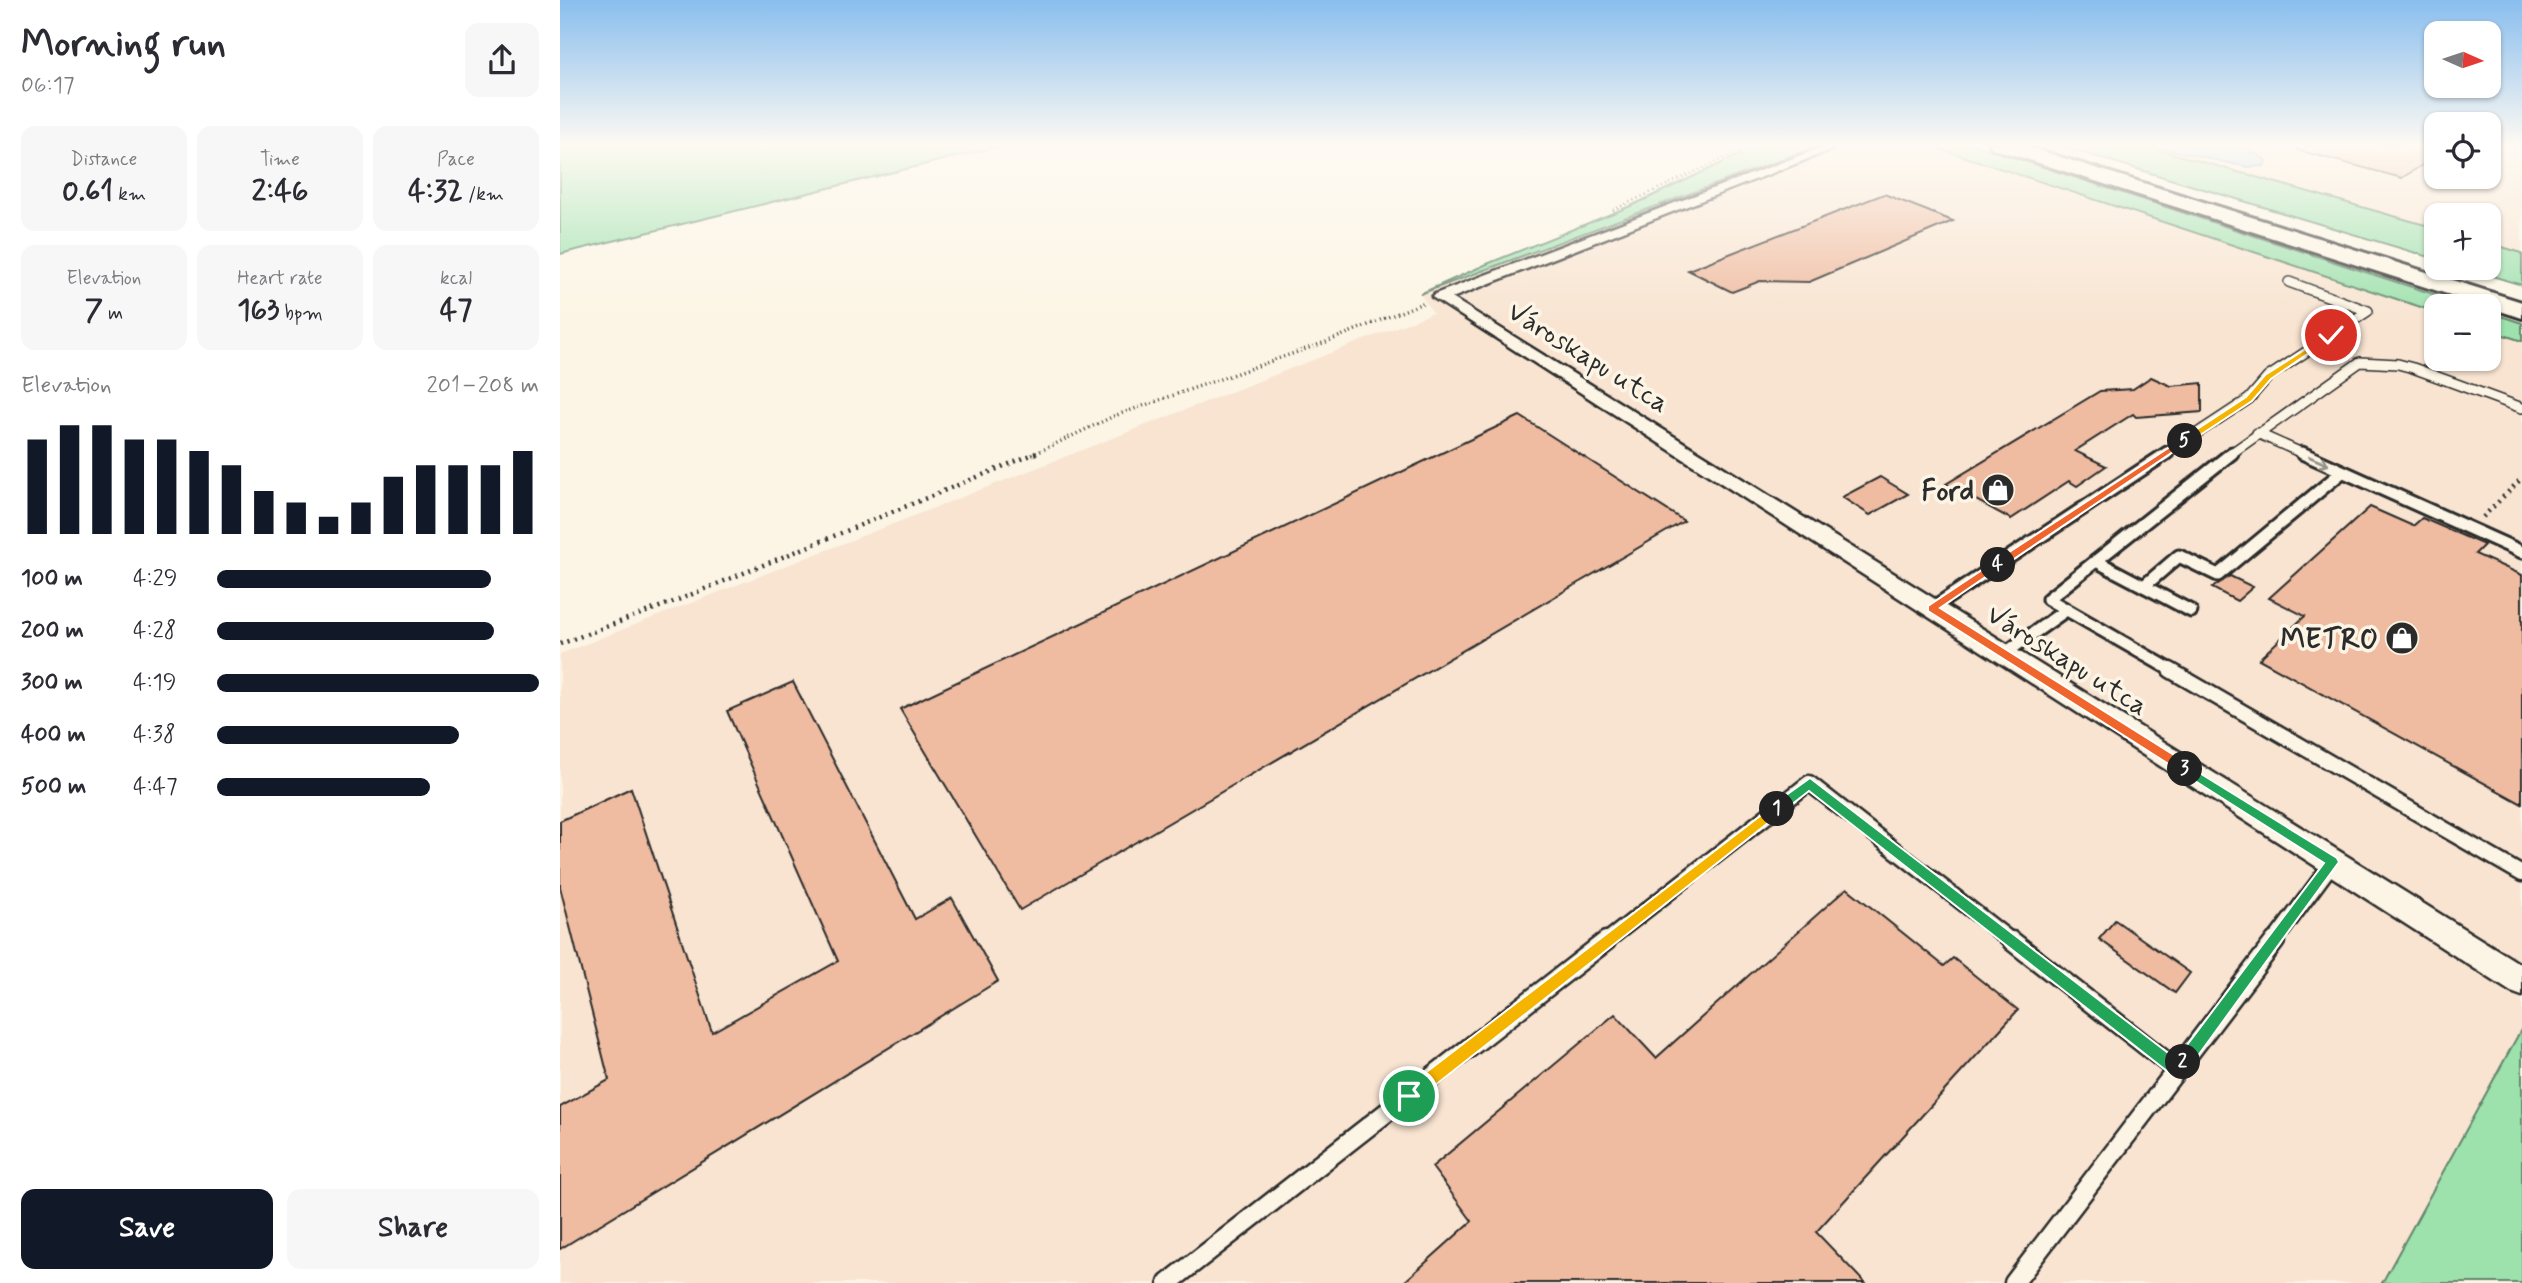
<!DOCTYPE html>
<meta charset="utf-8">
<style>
:root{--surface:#fff;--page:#f7f7f7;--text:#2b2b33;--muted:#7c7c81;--accent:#111827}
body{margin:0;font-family:Mynerve,sans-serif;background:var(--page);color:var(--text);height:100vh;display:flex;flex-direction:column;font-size:26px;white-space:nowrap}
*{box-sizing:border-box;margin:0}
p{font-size:23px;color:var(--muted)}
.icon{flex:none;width:38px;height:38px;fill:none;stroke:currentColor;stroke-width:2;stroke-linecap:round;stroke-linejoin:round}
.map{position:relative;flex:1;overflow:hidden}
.drawer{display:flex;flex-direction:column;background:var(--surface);width:560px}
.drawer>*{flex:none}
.needle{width:46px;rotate:93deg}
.fabs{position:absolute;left:1864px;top:21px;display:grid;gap:14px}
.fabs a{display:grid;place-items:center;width:77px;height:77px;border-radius:14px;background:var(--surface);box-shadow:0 2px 5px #0004;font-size:35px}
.pin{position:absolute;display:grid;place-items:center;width:60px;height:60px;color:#fff;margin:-30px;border:4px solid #fff;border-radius:50%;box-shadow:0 2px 7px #0007}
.km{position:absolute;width:35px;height:35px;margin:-18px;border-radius:50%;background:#222;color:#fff;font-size:19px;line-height:35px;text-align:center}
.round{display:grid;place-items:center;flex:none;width:74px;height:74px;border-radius:14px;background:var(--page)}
.head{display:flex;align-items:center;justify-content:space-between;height:119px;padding:0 21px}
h1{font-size:38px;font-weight:700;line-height:52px}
.stats{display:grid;grid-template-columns:repeat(3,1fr);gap:10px;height:119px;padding:7px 21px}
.stats div{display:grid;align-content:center;border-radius:14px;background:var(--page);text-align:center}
.stats b{font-size:30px;font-weight:700}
.stats small{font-size:19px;font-weight:400}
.stats p{font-size:19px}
.chart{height:196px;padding:14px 21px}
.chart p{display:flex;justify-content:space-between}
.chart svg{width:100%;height:126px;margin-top:7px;stroke:var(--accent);stroke-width:6}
.button{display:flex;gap:14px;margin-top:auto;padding:14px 21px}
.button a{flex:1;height:80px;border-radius:14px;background:var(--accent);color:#fff;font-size:28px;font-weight:700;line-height:80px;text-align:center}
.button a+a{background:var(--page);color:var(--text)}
ul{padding:0 21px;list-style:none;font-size:23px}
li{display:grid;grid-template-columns:112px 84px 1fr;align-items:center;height:52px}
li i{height:18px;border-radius:9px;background:var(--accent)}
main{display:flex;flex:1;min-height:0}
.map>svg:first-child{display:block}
.built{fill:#f8e4d1}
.green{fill:#9de1ad;stroke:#64866c;stroke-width:2}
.water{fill:#9bccf7;stroke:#6e8ca5;stroke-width:2}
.building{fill:#efbca1;stroke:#2b2b2b;stroke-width:2}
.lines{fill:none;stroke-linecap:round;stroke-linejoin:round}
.lane-far3-casing{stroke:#2b2b2b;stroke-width:12}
.lane-far2-casing{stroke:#2b2b2b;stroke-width:17}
.lane-far1-casing{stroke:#2b2b2b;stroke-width:19}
.lane-casing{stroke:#2b2b2b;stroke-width:23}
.street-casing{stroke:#2b2b2b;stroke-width:5}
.highway-casing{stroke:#2b2b2b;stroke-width:6}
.path-far2{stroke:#2b2b2b;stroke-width:2.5;stroke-dasharray:1 3.5;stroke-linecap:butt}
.path-far1{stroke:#2b2b2b;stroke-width:3.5;stroke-dasharray:1 3.5;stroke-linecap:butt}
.path{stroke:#2b2b2b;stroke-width:4.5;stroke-dasharray:2 5;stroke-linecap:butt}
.lane-far3{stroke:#fcf5e5;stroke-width:9}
.lane-far2{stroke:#fcf5e5;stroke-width:11}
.lane-far1{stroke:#fcf5e5;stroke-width:14}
.lane{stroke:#fcf5e5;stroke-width:18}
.street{fill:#fcf5e5;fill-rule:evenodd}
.highway{fill:#fcf5e5;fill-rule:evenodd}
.oneway{stroke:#949088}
.split-1{fill:#f5b400;stroke:#fff;stroke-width:2}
.split-2{fill:#22a559;stroke:#fff;stroke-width:2}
.split-3{fill:#22a559;stroke:#fff;stroke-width:2}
.split-4{fill:#f0652b;stroke:#fff;stroke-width:2}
.split-5{fill:#f0652b;stroke:#fff;stroke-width:2}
.split-6{fill:#f5b400;stroke:#fff;stroke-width:2}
.labels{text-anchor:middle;stroke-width:7;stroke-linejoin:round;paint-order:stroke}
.street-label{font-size:28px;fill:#2b2b2b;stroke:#fcf5e5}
.poi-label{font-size:28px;font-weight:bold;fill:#2b2b2b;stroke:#fcf5e5;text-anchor:end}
</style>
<main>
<section class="drawer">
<div class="head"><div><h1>Morning run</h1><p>06:17</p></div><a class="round"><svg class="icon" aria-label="share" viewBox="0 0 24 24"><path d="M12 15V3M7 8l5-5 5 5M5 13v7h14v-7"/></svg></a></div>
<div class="stats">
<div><p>Distance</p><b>0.61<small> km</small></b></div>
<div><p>Time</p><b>2:46</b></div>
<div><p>Pace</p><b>4:32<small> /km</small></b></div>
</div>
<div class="stats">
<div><p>Elevation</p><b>7<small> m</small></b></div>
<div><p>Heart rate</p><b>163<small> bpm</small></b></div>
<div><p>kcal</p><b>47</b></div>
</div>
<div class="chart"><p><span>Elevation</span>201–208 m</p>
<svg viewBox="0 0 160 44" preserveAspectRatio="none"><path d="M5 44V11M15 44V6M25 44V6M35 44V11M45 44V11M55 44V15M65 44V20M75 44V29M85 44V33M95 44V38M105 44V33M115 44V24M125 44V20M135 44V20M145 44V20M155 44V15"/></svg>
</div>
<ul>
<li><b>100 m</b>4:29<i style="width:85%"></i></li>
<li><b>200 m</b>4:28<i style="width:86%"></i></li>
<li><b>300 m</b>4:19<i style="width:100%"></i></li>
<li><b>400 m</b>4:38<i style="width:75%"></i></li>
<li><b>500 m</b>4:47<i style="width:66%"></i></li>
</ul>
<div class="button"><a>Save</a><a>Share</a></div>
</section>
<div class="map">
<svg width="1962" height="1283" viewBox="0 0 1962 1283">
<rect width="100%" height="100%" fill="#fcf5e5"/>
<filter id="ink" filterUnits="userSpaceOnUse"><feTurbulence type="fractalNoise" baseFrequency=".0143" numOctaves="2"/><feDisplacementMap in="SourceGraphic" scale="14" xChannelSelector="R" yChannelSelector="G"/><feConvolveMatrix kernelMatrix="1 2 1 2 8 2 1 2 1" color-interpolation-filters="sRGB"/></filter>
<g filter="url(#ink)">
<g class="built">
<polygon points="1263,144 1366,144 1876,312 1876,359 1928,359 1929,330 1962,341 1962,1028 1822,1283 0,1283 0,654 873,313 860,294"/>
<polygon points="1579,144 1876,144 1876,177 1928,177 1929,144 1962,144 1962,253 1929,243 1928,215 1876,215 1876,228"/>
</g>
<g class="green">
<polygon points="0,144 448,144 0,254"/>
<polygon points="1202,144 1263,144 860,294 927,264 1073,205"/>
<polygon points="1366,144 1412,144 1910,306 1876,306 1876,312"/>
<polygon points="1494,144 1579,144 1876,228 1876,259"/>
<polygon points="1929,243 1962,253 1962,285 1905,268 1928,268"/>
<polygon points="1929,312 1962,323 1962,341 1929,330"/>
<polygon points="1962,1028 1962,1283 1822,1283"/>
</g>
<path class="water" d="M 1585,144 C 1618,144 1682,136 1706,161 L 1704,166 L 1687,167 Z"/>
<g class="building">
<polygon points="1738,144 1876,144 1876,156 1842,178 1737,150"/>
<polygon points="1324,194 1393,221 1249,282 1200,281 1172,292 1128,270"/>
<polygon points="1591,377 1611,386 1642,383 1642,412 1576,417 1573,414 1515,451 1546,466 1517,486 1509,481 1451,519 1386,484 1540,391 1573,389"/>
<polygon points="960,416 1124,521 460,910 340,709"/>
<polygon points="1320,477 1348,494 1310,515 1282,497"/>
<polygon points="1810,507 1853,526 1862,518 1924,545 1915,554 1962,575 1962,804 1699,659 1745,616 1709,598"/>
<polygon points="1670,576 1693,587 1677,601 1652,588"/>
<polygon points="233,682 355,919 392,898 438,981 0,1249 0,1107 49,1080 0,887 0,821 71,788 152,1032 278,961 167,711"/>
<polygon points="1287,888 1384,966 1393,958 1458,1010 1256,1232 1305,1283 843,1283 912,1221 872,1167 1055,1014 1096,1058"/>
<polygon points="1555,920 1630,973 1615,993 1539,939"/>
</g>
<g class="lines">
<defs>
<g id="lane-far3">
<polyline points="1697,433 1746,455"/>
<polyline points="1604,455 1689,399 1708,377 1808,311 1729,282"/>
<polyline points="1669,455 1800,362 1838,364 1853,368 1962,408"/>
</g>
<g id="lane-far2">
<polyline points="1742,453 1962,552"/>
<polyline points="1536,561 1631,611"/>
<polyline points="1584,586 1619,556 1658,575 1782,472"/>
<polyline points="1372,608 1607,453"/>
<polyline points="1444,654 1506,610"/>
<polyline points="1613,671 1488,599 1672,453"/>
</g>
<g id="lane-far1">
<polyline points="1610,670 1962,874"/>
<polyline points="1044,943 1249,783 1454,943"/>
<polyline points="1713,943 1773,862"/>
</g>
<g id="lane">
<polyline points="1452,941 1617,1070"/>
<polyline points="608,1283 1046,941"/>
<polyline points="1454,1283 1715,941"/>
</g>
<polygon id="street" points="1270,144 1286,144 892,298 1962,965 1962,996 1951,992 872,297 875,294"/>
<polygon id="highway" points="1429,144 1459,144 1962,302 1962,318 1432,148"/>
</defs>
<use href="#lane-far3" class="lane-far3-casing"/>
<use href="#lane-far2" class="lane-far2-casing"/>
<use href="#lane-far1" class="lane-far1-casing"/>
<use href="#lane" class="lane-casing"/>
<use href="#street" class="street-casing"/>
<use href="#highway" class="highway-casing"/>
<polyline class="path-far2" points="1053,210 1195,144"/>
<polyline class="path-far1" points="472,455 554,416 766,342 865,302"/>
<g class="path">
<polyline points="1923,517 1962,478"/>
<polyline points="0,644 113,602 476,453"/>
</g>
<use href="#lane-far3" class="lane-far3"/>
<use href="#lane-far2" class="lane-far2"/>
<use href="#lane-far1" class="lane-far1"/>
<use href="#lane" class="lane"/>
<use href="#street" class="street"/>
<use href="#highway" class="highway"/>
</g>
<defs><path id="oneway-shaft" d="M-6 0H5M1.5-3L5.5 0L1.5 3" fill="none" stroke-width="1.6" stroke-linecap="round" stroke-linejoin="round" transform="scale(1.75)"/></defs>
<use class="oneway" href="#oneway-shaft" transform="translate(1759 461) rotate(24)"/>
</g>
<linearGradient id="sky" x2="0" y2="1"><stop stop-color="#89beee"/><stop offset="0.45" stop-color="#fefaf3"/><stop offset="1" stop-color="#fefaf3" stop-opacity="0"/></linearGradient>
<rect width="1962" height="323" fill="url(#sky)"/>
<polygon class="split-1" points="1217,803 1224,809 1222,812 855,1101 849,1104 843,1101 841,1096 843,1090"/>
<path class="split-2" d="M 1250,778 L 1616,1059 L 1623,1054 L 1629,1057 L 1631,1062 C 1628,1070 1625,1074 1617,1077 L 1612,1075 L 1249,791 L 1222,812 L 1212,812 L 1212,805 Z"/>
<polygon class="split-3" points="1625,764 1777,858 1779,862 1629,1068 1623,1070 1618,1068 1615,1062 1618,1057 1764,863 1621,772 1621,765"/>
<polygon class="split-4" points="1434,562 1443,565 1380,608 1630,765 1630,772 1621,772 1368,611 1368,606"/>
<polygon class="split-5" points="1622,439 1629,441 1442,567 1434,567 1434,562"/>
<polygon class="split-6" points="1769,334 1775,335 1711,379 1692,401 1628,443 1622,443 1622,439 1686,397 1705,375"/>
<defs>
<symbol id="shop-disc" viewBox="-11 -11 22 22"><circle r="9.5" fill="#2b2b2b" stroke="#fcf5e5"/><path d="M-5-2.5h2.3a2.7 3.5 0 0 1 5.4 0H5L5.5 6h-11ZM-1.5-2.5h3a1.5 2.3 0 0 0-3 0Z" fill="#fff"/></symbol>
</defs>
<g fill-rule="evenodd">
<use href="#shop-disc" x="1419" y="471" width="38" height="38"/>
<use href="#shop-disc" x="1823" y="619" width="38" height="38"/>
</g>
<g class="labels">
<g class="street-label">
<text transform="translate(1029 356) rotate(32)" y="10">Városkapu utca</text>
<text transform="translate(1508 659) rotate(32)" y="10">Városkapu utca</text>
</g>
<g class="poi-label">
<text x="1414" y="500">Ford</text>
<text x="1818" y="648">METRO</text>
</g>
</g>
</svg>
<div class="fabs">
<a><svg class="needle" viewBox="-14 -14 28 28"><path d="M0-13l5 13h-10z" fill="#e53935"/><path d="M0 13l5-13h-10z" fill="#7c7c81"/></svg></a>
<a><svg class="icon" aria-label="locate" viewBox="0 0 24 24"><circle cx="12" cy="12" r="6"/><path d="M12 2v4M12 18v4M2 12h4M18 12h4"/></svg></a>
<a>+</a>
<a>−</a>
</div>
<div class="pin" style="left:849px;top:1096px;background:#1e9e55"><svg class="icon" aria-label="arrive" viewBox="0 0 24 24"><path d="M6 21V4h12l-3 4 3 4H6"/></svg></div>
<div class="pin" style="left:1771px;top:335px;background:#d93025"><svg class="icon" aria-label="check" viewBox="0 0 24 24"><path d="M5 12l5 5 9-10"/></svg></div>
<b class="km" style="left:1217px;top:809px">1</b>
<b class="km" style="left:1623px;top:1062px">2</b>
<b class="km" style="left:1625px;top:769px">3</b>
<b class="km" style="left:1438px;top:565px">4</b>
<b class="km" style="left:1625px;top:441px">5</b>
</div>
</main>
